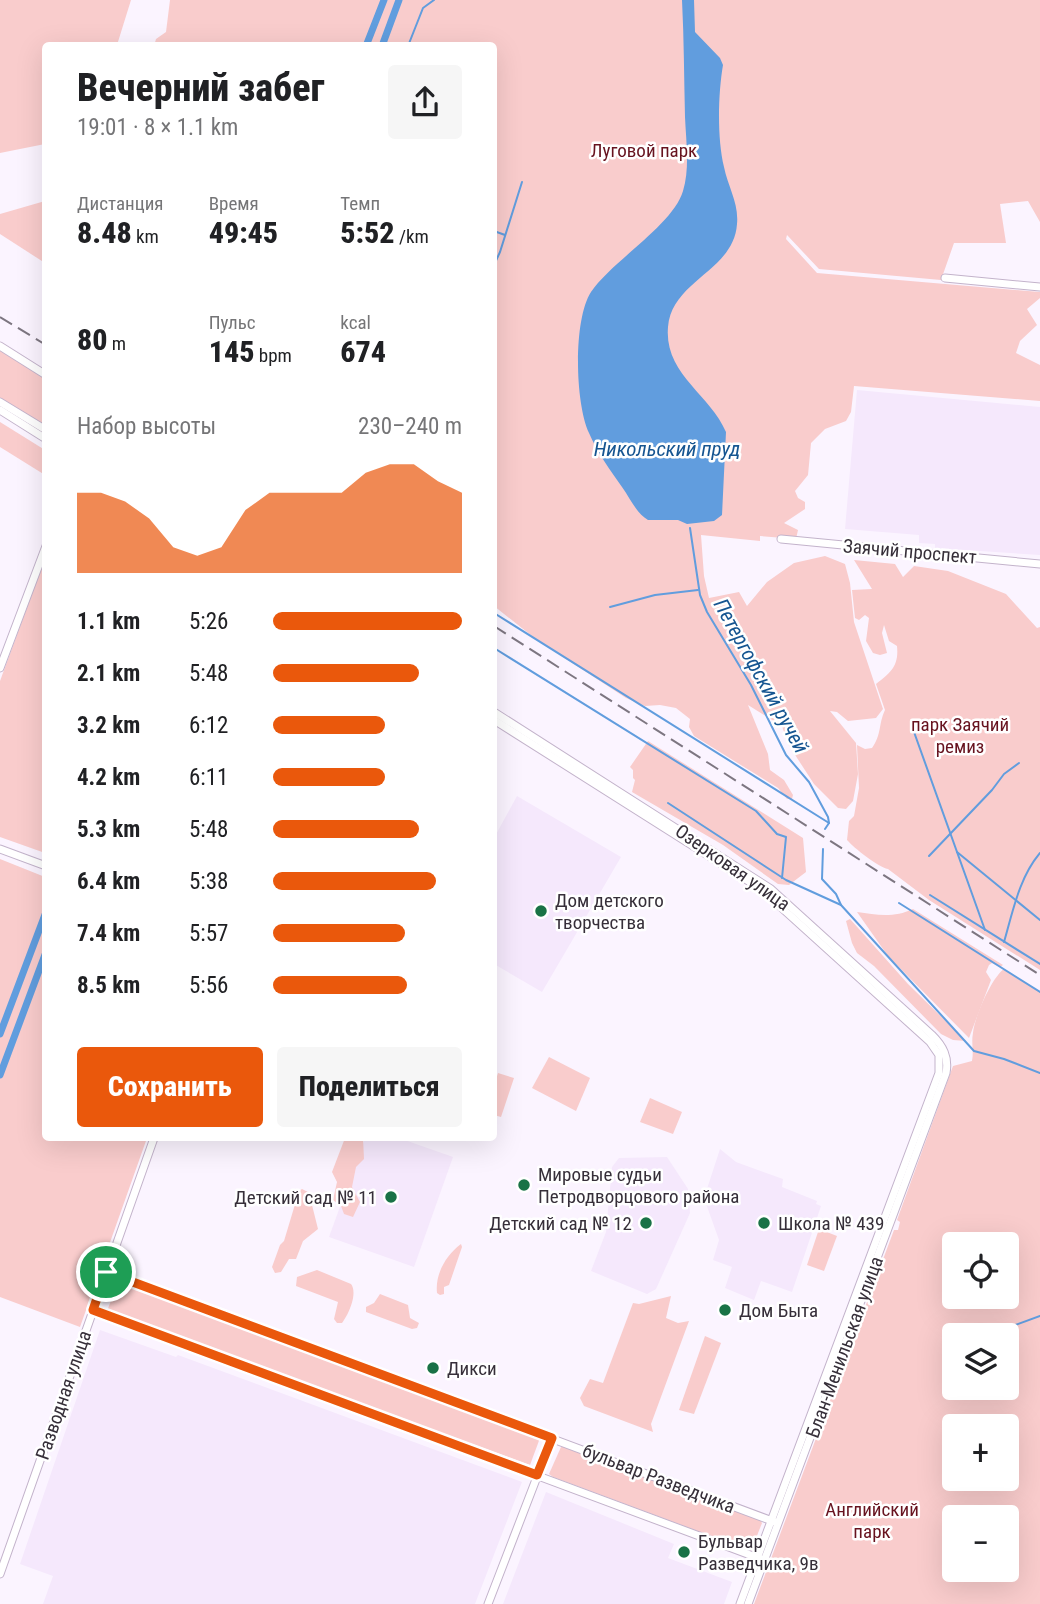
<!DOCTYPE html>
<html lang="ru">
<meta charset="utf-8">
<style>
:root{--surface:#fff;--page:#f6f6f6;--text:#202124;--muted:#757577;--accent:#ea580c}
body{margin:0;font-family:"Roboto Condensed",sans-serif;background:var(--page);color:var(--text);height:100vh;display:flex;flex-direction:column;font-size:26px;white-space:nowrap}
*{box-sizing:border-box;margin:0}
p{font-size:23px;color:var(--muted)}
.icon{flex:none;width:38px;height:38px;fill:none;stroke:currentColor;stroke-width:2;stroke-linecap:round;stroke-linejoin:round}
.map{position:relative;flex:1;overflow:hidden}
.drawer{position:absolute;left:42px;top:42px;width:455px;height:1099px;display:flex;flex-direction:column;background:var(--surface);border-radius:7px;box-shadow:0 7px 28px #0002}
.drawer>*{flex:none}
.tools{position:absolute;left:942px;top:1232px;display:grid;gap:14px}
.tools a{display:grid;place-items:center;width:77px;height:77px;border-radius:7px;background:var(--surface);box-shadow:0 7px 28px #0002;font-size:35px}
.pin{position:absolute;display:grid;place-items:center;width:60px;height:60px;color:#fff;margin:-30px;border:4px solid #fff;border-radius:50%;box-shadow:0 2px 7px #0007}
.round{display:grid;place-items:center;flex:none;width:74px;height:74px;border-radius:7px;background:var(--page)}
.head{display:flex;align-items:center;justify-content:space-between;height:119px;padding:0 35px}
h1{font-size:38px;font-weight:800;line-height:52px}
.figures{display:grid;grid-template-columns:repeat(3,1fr);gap:10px;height:119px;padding:7px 35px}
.figures div{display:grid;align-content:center}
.figures b{font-size:30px;font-weight:800}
.figures small{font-size:19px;font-weight:400}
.figures p{font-size:19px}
.chart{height:196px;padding:14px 35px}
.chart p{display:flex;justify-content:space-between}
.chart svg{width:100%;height:126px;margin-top:7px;fill:var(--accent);opacity:.7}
.primary-button{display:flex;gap:14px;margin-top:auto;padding:14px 35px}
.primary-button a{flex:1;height:80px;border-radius:7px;background:var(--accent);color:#fff;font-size:28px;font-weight:800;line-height:80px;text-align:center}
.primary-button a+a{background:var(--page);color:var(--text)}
ul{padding:0 35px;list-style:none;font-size:23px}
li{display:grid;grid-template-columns:112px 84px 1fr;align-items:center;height:52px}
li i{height:18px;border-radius:9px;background:var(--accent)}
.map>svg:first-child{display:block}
.built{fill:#f5e8fc}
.green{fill:#f9cccc;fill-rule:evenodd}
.water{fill:#619dde}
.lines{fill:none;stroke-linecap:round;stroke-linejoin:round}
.stream{stroke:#619dde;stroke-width:2}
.canal{stroke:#619dde;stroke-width:7}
.minor-casing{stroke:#c3b3cb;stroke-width:9}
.minor{stroke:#fff;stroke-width:7}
.rail{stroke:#7d7681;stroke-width:2;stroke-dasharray:14 7;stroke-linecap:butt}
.route-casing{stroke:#fff;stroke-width:14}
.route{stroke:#ea580c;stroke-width:9}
.poi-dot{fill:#197246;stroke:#fff;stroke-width:2.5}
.labels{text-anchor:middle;stroke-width:5;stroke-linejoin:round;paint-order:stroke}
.park-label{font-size:19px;fill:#67131f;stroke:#fff}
.street-label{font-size:19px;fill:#362f39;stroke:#fff}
.poi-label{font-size:19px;fill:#362f39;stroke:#fff;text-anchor:start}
.water-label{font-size:21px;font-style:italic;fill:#165591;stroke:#fff}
</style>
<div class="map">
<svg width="1040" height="1604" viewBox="0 0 1040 1604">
<rect width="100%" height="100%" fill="#fbf4ff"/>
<g class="built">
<polygon points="857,390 1040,407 1040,555 935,548 935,544 919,543 919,535 845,529"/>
<polygon points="517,796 621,857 542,992 494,964 494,838"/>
<polygon points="365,1138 399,1138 453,1157 414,1267 329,1237"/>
<polygon points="720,1149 736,1162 783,1179 782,1187 817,1201 816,1204 821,1206 792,1292 761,1281 754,1300 725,1288 732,1267 713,1260 719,1240 704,1198"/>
<polygon points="667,1157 688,1189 690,1213 656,1289 647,1294 591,1271 606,1232 612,1167 619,1158"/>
<polygon points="100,1330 176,1357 178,1355 522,1482 475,1604 43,1604 53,1576 20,1564"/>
<polygon points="546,1492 674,1544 668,1558 732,1582 724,1604 503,1604"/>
</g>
<g class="green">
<polygon points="0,0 131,0 117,45 46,46 45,144 0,153"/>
<polygon points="170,0 1040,0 1040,222 1028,201 1000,204 1006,243 954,243 941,280 819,269 787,235 786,239 817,273 1040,292 1040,298 1027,309 1037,325 1020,341 1016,353 1040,365 1040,401 854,386 851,412 846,421 825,429 811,443 808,475 795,491 798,498 805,502 805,509 784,523 798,530 796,539 760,536 760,541 701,535 704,576 709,598 739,592 747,606 767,582 794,563 825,556 845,564 850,583 854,622 883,709 876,718 848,721 837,712 830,711 856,743 858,774 853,801 846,809 838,808 814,784 788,744 782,726 748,705 768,754 770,770 784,780 793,795 792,799 787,799 778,788 694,736 689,727 690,719 676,708 660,705 645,706 626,698 537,640 494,606 494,46 154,46 156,39 166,32"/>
<polygon points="45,201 46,201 45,263 0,234 0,214"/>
<polygon points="0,343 45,371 45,426 0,398"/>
<polygon points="0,422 45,450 45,475 0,447"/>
<polygon points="45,559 45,853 0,837 0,681"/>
<path d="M 854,560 L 895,564 L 903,577 L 914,566 L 948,571 L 1006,594 L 1037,628 L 1040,627 L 1040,970 L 929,900 L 888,869 C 878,867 854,848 847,840 L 849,821 L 854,816 L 859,788 L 857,745 L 865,749 L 872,748 C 882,734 878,725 885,710 L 876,684 C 891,672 899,666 897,646 L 889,641 L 884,625 L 882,633 L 887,653 L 880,655 L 873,653 L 866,641 L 869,618 L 865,615 L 859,620 L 855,618 L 852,590 L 872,589 Z"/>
<polygon points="648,741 803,838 806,872 789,885 778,884 723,845 632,792 635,780 633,778 633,770 630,767"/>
<polygon points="0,859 45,877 46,1138 147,1138 80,1327 0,1297"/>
<path d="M 913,909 L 1003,965 L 1000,967 L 992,963 L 989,965 L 986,972 L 991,980 L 969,1038 L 888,956 L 857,912 C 877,915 894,918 913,909 Z"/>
<polygon points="850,919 908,984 966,1041 953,1040 941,1034 874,966 857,953 852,943 846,921"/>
<path d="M 1004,969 L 1040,992 L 1040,1604 L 754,1604 L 894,1230 L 898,1230 L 900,1222 L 897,1220 L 953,1066 L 972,1061 C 974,1051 971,1043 973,1033 C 974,1018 992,977 1004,969 ZM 1006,1244 L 1006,1297 L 954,1297 L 954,1244 ZM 954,1335 L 1006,1335 L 1006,1388 L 954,1388 ZM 954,1426 L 1006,1426 L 1006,1479 L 954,1479 ZM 954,1517 L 1006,1517 L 1006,1570 L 954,1570 Z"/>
<polygon points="549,1057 590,1078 576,1111 532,1088"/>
<polygon points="498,1073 514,1078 501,1117 494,1115 494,1086"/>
<polygon points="650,1098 682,1112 673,1134 640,1122"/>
<polygon points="345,1138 363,1138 364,1159 356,1167 352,1187 360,1202 353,1217 344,1214 341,1206 333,1200 337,1182 332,1172"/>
<polygon points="302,1189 308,1192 306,1202 311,1201 318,1229 303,1241 296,1259 289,1259 281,1272 275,1273 272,1267 280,1245 284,1241 299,1191"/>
<polygon points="819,1229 837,1236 824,1271 807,1265"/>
<path d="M 461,1244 L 462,1247 L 449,1285 L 444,1287 L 444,1294 L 440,1295 L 437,1293 C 435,1275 445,1256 461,1244 Z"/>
<path d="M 317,1270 L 351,1284 C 358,1293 349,1314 342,1323 L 337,1323 L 334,1319 L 338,1302 L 296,1286 L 297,1277 Z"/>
<polygon points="119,1280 540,1438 530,1465 107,1311"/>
<polygon points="380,1294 408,1305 410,1318 419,1323 417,1328 412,1329 366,1312 366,1307 374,1303"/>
<polygon points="671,1296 666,1318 678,1323 689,1321 651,1424 653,1432 584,1406 580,1398 590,1379 603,1383 633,1303 639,1304"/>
<polygon points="705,1336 721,1343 694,1414 679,1410"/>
<polygon points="561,1447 564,1447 760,1520 762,1523 751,1551 553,1477 549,1474"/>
</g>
<path class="water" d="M 682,0 L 694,0 L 695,32 L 720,58 L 723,65 C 718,94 717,138 724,167 C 728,187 739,203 737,224 C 734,271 672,280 668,327 C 664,374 710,394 726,432 L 722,515 L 714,521 L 687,524 L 678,520 L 648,520 C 636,513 630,498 622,487 C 610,470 597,452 589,433 C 575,403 573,320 591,292 C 612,261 673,225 683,191 C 690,168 686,141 685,117 C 684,78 684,39 682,0 Z"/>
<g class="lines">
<g class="stream">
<polyline points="408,46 423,8 434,0"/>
<polyline points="494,231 505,235"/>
<polyline points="494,265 500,252 522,182"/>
<polyline points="690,528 700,595 707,612 751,685 786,755 809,782 828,817 829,823 825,829"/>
<polyline points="610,607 655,595 698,590"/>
<polyline points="494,613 829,823"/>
<polyline points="494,648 756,811 777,834 786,837 782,878"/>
<polyline points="914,732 985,930"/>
<polyline points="668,803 786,880 841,905"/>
<polyline points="823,849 822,879 836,894 841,905 974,1051 1004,1059 1040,1073"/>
<polyline points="957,852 1040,920"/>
<polyline points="929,856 992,790 1004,774 1019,763"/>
<polyline points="930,895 1040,964"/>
<polyline points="899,903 1040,992"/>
<path d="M 1004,942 C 1013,911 1019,878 1040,853"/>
<polyline points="990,1331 1007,1328 1040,1316"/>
</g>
<g class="canal">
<polyline points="366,46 384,0"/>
<polyline points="382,46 399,0"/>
<polyline points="0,1034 46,912"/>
<polyline points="0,1075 46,952"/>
</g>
<defs>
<g id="minor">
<polyline points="945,278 1040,287"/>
<polyline points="0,346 46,375"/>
<polyline points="0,402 46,430"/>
<polyline points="0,410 46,439"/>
<polyline points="781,539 1040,564"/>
<polyline points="0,668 46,546"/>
<path d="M 494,712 L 771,889 L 932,1035 C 943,1046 949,1057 946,1073 L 748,1604"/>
<polyline points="494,720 761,889 930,1042 939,1055 939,1073 740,1604"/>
<polyline points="0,849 46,866"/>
<polyline points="106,1272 775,1522"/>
<polyline points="93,1310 761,1559"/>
<polyline points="0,1574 154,1138"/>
<polyline points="488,1604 552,1438"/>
</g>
</defs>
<use href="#minor" class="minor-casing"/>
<use href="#minor" class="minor"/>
<g class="rail">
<polyline points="0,317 46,345"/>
<polyline points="494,626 1040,975"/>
</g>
</g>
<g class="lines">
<defs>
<polygon id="route" points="106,1272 552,1438 537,1475 93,1310"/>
</defs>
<use href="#route" class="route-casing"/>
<use href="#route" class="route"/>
</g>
<g class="poi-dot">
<circle cx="541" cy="911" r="7"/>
<circle cx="524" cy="1185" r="7"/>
<circle cx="391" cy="1197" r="7"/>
<circle cx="646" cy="1223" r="7"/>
<circle cx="764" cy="1223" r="7"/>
<circle cx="725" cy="1310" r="7"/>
<circle cx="433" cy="1368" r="7"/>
<circle cx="684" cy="1552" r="7"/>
</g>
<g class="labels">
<g class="park-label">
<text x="644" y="157">Луговой парк</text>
<text x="960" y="731">парк Заячий<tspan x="960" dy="22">ремиз</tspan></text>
<text x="872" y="1516">Английский<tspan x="872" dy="22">парк</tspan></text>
</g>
<g class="street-label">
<text transform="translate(910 551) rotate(5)" y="7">Заячий проспект</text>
<text transform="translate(733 867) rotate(35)" y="7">Озерковая улица</text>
<text transform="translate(844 1347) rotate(-70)" y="7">Блан-Менильская улица</text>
<text transform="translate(63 1395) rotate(-71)" y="7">Разводная улица</text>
<text transform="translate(659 1478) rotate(21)" y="7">бульвар Разведчика</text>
</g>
<g class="poi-label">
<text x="555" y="907">Дом детского<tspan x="555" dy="22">творчества</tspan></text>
<text x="538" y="1181">Мировые судьи<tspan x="538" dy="22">Петродворцового района</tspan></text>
<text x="377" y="1204" text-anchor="end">Детский сад № 11</text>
<text x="632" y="1230" text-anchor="end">Детский сад № 12</text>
<text x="778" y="1230">Школа № 439</text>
<text x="739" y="1317">Дом Быта</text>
<text x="447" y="1375">Дикси</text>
<text x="698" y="1548">Бульвар<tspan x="698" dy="22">Разведчика, 9в</tspan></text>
</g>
<g class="water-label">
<text x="667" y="456">Никольский пруд</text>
<text transform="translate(761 676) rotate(61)" y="7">Петергофский ручей</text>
</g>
</g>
</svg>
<div class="tools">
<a><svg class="icon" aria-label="locate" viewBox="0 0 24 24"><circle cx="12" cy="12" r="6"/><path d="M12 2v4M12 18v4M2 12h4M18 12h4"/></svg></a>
<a><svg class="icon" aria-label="layers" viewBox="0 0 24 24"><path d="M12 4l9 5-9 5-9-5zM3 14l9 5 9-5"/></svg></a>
<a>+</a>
<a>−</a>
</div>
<div class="pin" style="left:106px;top:1272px;background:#1e9e55"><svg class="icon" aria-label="arrive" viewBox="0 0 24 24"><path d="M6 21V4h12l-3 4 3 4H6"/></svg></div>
<section class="drawer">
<div class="head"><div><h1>Вечерний забег</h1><p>19:01 · 8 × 1.1 km</p></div><a class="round"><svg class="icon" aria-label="share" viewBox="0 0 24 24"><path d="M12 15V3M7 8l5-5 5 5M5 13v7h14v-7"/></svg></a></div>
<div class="figures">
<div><p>Дистанция</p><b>8.48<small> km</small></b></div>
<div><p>Время</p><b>49:45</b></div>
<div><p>Темп</p><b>5:52<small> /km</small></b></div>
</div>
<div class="figures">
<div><b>80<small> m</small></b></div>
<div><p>Пульс</p><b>145<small> bpm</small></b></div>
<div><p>kcal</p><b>674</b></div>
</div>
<div class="chart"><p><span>Набор высоты</span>230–240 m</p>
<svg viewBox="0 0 160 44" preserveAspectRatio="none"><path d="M0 44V16L10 16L20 19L30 25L40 35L50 38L60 35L70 22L80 16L90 16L100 16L110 16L120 9L130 6L140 6L150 12L160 16V44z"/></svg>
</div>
<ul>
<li><b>1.1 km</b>5:26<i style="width:100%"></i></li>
<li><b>2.1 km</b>5:48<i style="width:77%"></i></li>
<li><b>3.2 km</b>6:12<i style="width:59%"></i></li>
<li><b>4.2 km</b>6:11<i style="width:59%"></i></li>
<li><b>5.3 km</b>5:48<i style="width:77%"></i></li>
<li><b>6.4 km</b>5:38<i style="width:86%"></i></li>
<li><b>7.4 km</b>5:57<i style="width:70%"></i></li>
<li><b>8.5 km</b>5:56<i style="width:71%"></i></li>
</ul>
<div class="primary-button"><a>Сохранить</a><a>Поделиться</a></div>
</section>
</div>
